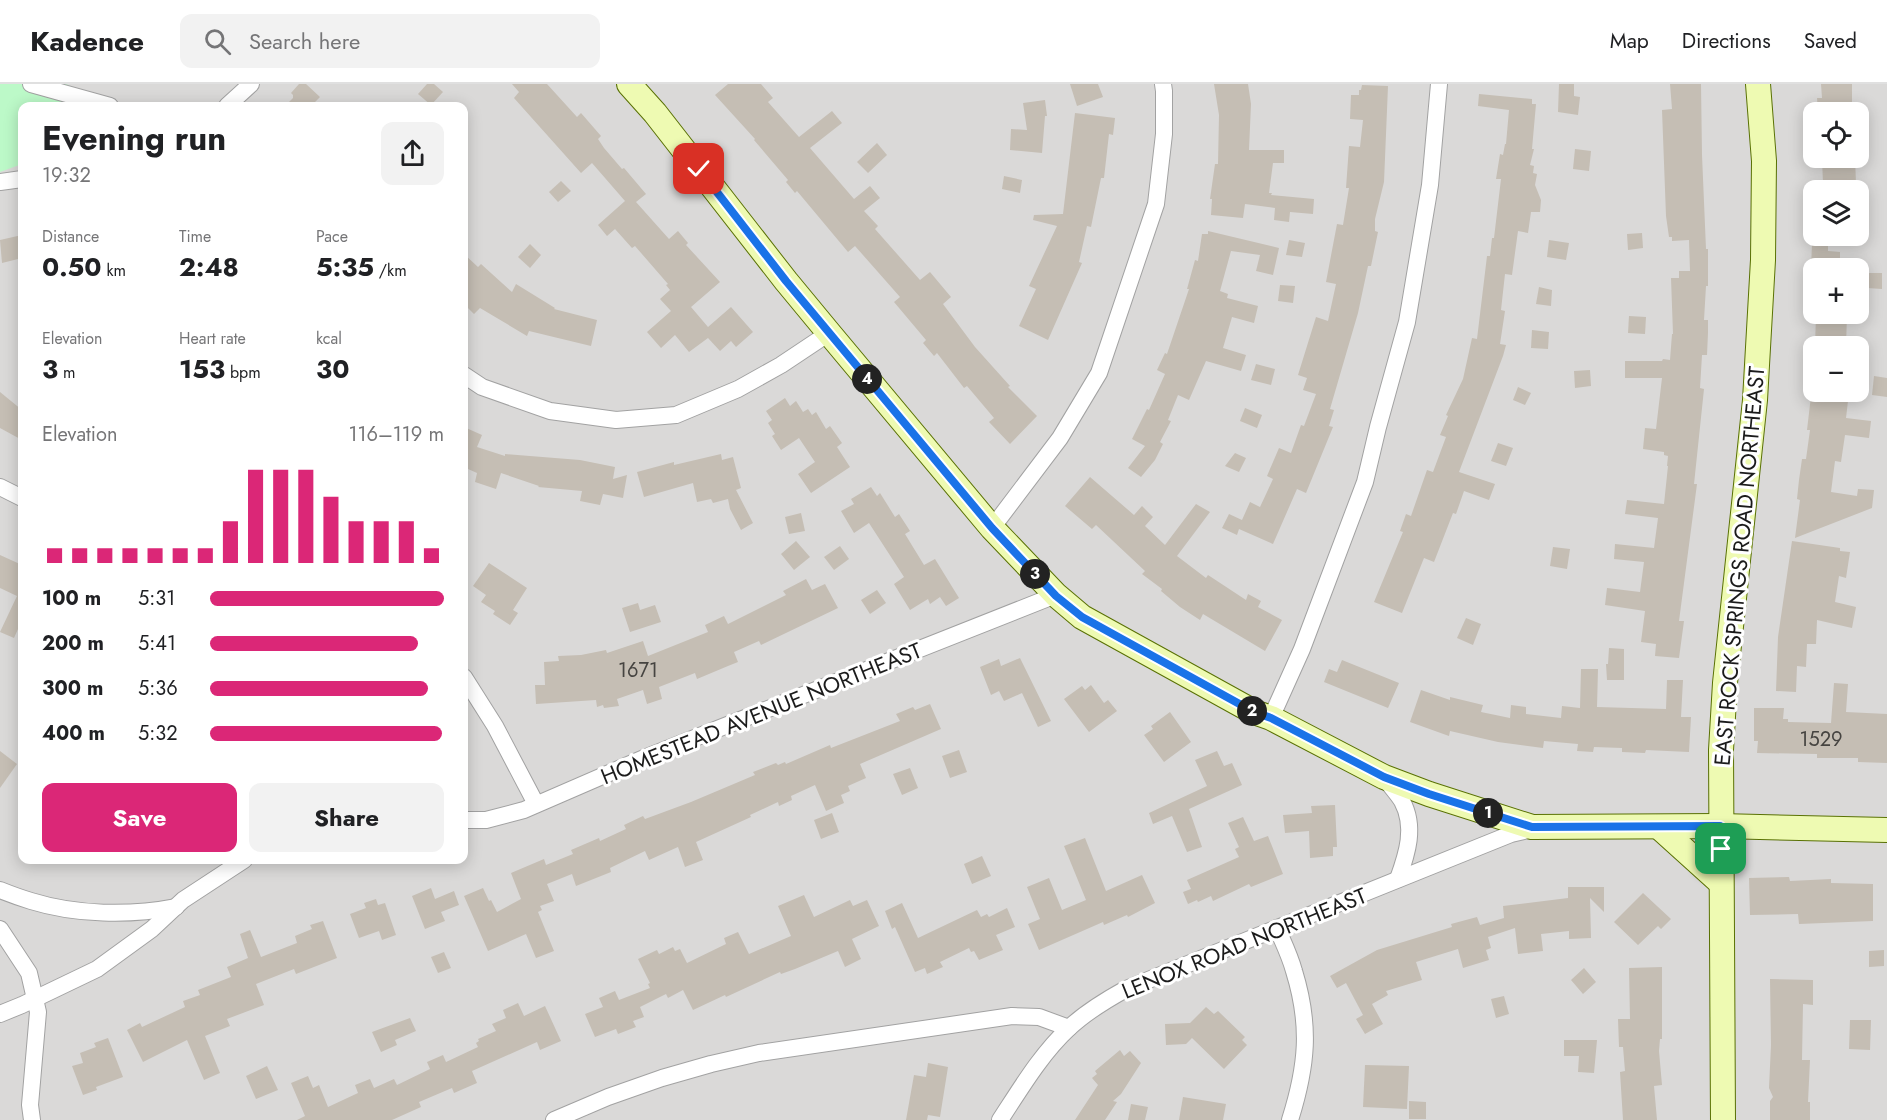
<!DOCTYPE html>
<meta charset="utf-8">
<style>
:root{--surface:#fff;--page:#f2f2f2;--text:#202124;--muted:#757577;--line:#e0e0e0;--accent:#db2777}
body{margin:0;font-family:Jost,sans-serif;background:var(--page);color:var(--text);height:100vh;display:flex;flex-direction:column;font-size:22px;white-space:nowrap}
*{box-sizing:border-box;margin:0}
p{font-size:20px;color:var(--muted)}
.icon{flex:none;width:33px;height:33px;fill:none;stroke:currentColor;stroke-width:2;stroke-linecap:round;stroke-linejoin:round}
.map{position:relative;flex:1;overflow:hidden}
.sheet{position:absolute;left:18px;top:18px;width:450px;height:762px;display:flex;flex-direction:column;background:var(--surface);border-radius:12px;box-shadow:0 3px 15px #0003}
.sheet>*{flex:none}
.buttons{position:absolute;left:1803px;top:18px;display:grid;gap:12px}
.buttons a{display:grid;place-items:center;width:66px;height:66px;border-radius:12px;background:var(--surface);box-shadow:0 3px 15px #0003;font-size:30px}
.pin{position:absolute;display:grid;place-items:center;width:51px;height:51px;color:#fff;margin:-26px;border-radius:12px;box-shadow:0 3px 9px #0006}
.km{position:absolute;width:30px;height:30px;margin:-15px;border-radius:50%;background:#222;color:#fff;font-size:16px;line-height:30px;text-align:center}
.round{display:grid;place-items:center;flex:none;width:63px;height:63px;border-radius:12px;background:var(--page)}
.overview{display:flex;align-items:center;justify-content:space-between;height:102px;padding:0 24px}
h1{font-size:33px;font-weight:700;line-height:45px}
.stats{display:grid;grid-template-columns:repeat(3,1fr);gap:9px;height:102px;padding:6px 24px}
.stats div{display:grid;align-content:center}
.stats b{font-size:26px;font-weight:700}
.stats small{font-size:16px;font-weight:400}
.stats p{font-size:16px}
.chart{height:168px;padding:12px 24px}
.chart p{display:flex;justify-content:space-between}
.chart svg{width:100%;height:108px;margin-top:6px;stroke:var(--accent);stroke-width:6}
.action{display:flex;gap:12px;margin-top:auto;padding:12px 24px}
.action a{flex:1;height:69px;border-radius:12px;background:var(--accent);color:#fff;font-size:24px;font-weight:700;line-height:69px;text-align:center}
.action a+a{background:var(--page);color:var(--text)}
ul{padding:0 24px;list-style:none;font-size:20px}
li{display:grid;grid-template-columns:96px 72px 1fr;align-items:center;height:45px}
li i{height:15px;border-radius:8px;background:var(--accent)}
header{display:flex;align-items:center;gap:36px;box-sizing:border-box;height:84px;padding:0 30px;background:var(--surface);border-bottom:2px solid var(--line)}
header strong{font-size:28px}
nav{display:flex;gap:33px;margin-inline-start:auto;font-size:21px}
.search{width:420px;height:54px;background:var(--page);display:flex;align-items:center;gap:15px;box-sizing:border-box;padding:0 21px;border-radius:12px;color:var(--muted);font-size:22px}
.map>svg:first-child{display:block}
.residential{fill:#dad9d8;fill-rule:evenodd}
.park{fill:#bcf9c8}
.building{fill:#c5beb4}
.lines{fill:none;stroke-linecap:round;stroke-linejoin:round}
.street-casing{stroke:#a2a2a2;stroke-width:18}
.secondary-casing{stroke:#597104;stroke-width:26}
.street{stroke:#fff;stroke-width:16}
.secondary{stroke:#eefab2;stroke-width:24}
.route-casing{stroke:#fff;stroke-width:12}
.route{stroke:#1a73e8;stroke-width:8}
.labels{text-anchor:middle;stroke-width:6;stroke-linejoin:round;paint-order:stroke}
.number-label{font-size:20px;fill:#464441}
.street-label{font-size:22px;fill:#1b1b1b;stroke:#fff}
</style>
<header>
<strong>Kadence</strong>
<div class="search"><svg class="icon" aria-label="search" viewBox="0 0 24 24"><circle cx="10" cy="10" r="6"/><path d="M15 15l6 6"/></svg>Search here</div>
<nav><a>Map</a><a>Directions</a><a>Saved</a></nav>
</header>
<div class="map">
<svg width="1887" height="1036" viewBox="0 0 1887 1036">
<rect width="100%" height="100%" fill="#edebe1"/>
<path class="residential" d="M 0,0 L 1887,0 L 1887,1036 L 0,1036 ZM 22,22 L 464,22 L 464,776 L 22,776 ZM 1814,28 L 1858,28 L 1858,74 L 1814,74 ZM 1814,106 L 1858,106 L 1858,152 L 1814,152 ZM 1814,184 L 1858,184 L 1858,230 L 1814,230 ZM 1814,262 L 1858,262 L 1858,308 L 1814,308 Z"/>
<polygon class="park" points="0,0 66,0 114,22 22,22 22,80 0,88"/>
<g class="building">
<polygon points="299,0 306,0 320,13 311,22 285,22 293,14 293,11 291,9"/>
<polygon points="427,0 434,0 443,8 431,21 418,10"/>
<polygon points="512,0 547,0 577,33 581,29 601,52 598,55 604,64 622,85 624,84 646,110 636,118 669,155 678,147 688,159 686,161 720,198 691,223 708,243 731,223 753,248 736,263 731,257 720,267 708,254 689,268 675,251 661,264 647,248 671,227 660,215 670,206 666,201 668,200 635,162 632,164 615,145 607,152 598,141 625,117 592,79 581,89 514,14 519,8"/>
<polygon points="728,0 761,0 773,14 768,18 799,53 832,27 842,39 810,64 854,115 870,102 880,114 864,127 878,142 875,145 920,196 930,188 951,213 943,220 975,263 1010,302 1008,303 1037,332 1010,360 989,338 994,334 967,302 964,304 937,269 934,272 923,259 926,256 894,218 900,213 855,162 848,168 797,107 795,109 786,98 788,96 754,56 755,55 715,11"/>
<polygon points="1070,0 1098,0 1103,13 1077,22"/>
<polygon points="1214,0 1248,0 1251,20 1249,66 1284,66 1284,79 1273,79 1269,109 1272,109 1271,111 1314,115 1313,130 1290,128 1289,138 1274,136 1275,124 1245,120 1243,134 1211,131 1212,115 1210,115 1215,80 1218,80 1219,31"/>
<polygon points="1559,0 1574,0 1574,12 1580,13 1578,31 1558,28"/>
<polygon points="1670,0 1701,0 1702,71 1706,165 1708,165 1708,202 1706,202 1704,236 1708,236 1708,249 1707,271 1702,271 1700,304 1704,305 1694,400 1697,400 1679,537 1684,537 1679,574 1655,572 1656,560 1641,558 1645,527 1605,521 1607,504 1640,508 1644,478 1614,475 1615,460 1654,464 1658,434 1625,430 1627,416 1664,420 1668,382 1667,382 1668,372 1664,371 1664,368 1643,365 1645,344 1656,345 1662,294 1625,294 1625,277 1662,277 1663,275 1670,276 1672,250 1673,250 1671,194 1679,194 1679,187 1690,187 1689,156 1672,157 1672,153 1669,153 1666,132 1662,26 1672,25"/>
<polygon points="1821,0 1852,0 1852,28 1818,28 1817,14 1822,14"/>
<polygon points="1362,1 1388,2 1384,98 1375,135 1375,147 1378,148 1371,182 1368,182 1358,229 1330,325 1334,326 1329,342 1333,343 1306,409 1297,405 1273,460 1239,445 1237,451 1222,444 1229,430 1242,436 1250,418 1260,423 1273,395 1267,392 1279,364 1291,369 1301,341 1304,342 1316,310 1303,306 1307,294 1298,291 1316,233 1328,237 1336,200 1326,198 1337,140 1343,141 1349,104 1346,104 1349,62 1360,63 1363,36 1350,35 1351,11 1359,11 1359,6 1361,6"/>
<polygon points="1479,10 1532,15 1532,20 1536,20 1532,65 1534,65 1530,81 1534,82 1533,89 1537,90 1535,101 1541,116 1540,128 1531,128 1528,149 1518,147 1512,191 1505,190 1501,226 1505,227 1500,260 1506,261 1503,272 1459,388 1495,400 1489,416 1464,407 1456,430 1453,429 1434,478 1424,474 1402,529 1374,518 1403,448 1400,447 1406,430 1411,432 1427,386 1433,388 1446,353 1440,351 1448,332 1446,331 1463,295 1472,254 1477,255 1487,172 1490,172 1492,154 1494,154 1501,95 1496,95 1500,70 1503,71 1505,60 1506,60 1509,26 1478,22"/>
<polygon points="1045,16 1047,32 1045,32 1042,69 1010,66 1011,45 1027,46 1023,19"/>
<polygon points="1075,29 1115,34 1113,51 1109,50 1104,94 1101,94 1091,143 1087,142 1079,178 1082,179 1048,256 1019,242 1036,205 1029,202 1057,142 1033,136 1034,131 1063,130"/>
<polygon points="877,59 887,71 868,89 857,78"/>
<polygon points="1575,65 1591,67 1589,87 1573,85"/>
<polygon points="1822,74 1855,74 1856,99 1823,100"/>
<polygon points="1004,92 1022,96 1020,109 1002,105"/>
<polygon points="561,97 571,107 558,118 549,108"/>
<polygon points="1208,147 1279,164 1273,191 1256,187 1260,171 1231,167 1220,207 1228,210 1227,214 1258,222 1254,239 1232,233 1223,264 1246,271 1241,287 1206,277 1189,316 1178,311 1168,336 1171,337 1160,358 1163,360 1155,376 1141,393 1128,384 1145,362 1132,355 1147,325 1149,326 1165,290 1157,286 1165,269 1167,270 1189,205 1187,205 1195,176 1198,177 1202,150 1208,150"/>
<polygon points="1642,149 1643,164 1628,166 1627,150"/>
<polygon points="22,151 22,174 2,179 0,156"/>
<polygon points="1289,156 1305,159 1302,173 1286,171"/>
<polygon points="1549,156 1569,159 1566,176 1547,173"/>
<polygon points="530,160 541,171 530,184 518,173"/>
<polygon points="1812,160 1828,160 1828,167 1840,168 1840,184 1811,184"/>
<polygon points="464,170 478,183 481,180 512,208 516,200 555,224 554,225 597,236 591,262 529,247 527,252 480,224 474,230 464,220"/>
<polygon points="1867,189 1882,189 1882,205 1867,204"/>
<polygon points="1280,201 1295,202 1293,219 1278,217"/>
<polygon points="1539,203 1552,206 1551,222 1536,220"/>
<polygon points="1816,230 1847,230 1846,262 1815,262"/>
<polygon points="1629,232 1646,233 1645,250 1628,249"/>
<polygon points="1532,246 1549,248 1548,265 1531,264"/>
<polygon points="1256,280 1275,285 1271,301 1251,296"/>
<polygon points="1590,286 1591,302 1575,304 1574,287"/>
<polygon points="1874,292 1887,294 1887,313 1872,311"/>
<polygon points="1518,303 1531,309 1525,321 1513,316"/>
<polygon points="0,308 22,326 22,356 0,344"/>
<polygon points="1811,312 1848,317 1846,334 1871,337 1869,354 1845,351 1841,378 1835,377 1831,408 1857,412 1858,405 1874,406 1872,424 1795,454 1800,416 1797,415 1799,396 1802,375 1806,375 1810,346 1807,346"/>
<polygon points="785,314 790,322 796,317 803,328 808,325 812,331 816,328 826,345 830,342 842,359 837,363 850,383 811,409 798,390 815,378 799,354 781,366 772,352 775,350 768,339 772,336 766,327"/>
<polygon points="1245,324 1262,331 1257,344 1240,337"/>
<polygon points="464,343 482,351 477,363 505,372 505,370 580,376 615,383 613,395 627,391 623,414 603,410 600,421 580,417 582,407 538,403 539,402 501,389 496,405 475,398 477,389 468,385 464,394"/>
<polygon points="1498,359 1513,364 1506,382 1491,377"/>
<polygon points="1235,369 1246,374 1239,388 1225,382"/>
<polygon points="721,370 722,376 733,373 741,404 736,406 753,439 741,446 730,425 728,415 713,419 711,415 697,418 693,399 644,413 637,388 674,378 674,381"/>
<polygon points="1090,393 1134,431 1142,422 1153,433 1145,442 1165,461 1196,420 1210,428 1177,472 1206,494 1208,491 1246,516 1248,510 1261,517 1258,523 1282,536 1265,567 1203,530 1200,536 1180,523 1161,507 1162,505 1142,490 1145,487 1096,441 1092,445 1065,422"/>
<polygon points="871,403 877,412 880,409 895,433 899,430 910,447 905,450 924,481 935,475 959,514 946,522 940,513 930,520 928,515 910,526 894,500 904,493 869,439 854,449 841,427 854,420 851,415"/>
<polygon points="801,429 805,447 789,450 785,433"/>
<polygon points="796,457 810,473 794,486 781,470"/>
<polygon points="1792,457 1840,464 1840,467 1850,468 1846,494 1839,492 1835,518 1856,523 1852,544 1817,536 1816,560 1807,560 1806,583 1797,582 1796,608 1776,607 1778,553"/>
<polygon points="840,462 849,475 834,486 824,473"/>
<polygon points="1553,463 1570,465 1567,485 1550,482"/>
<polygon points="0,471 22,481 22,536 14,554 0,548 17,512 0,504"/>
<polygon points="489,479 527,504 513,526 518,529 510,541 493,530 495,527 481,518 486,511 473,502"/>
<polygon points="806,495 812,506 825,500 838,524 761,561 759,557 734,568 738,578 728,582 697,595 695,589 659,603 662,615 647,620 643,606 617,615 619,622 604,624 603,621 597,623 596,616 536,620 535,601 545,601 544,578 559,577 558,572 581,571 606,566 607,569 643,557 648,572 708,548 705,541 724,532 728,540 786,511 783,507"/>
<polygon points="877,506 886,519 870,530 861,516"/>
<polygon points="638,519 640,526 655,521 661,538 630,548 622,524"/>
<polygon points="1466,534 1481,540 1473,561 1457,554"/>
<polygon points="1609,564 1624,565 1624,596 1607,596 1606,580 1608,580"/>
<polygon points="1020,574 1051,637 1038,643 1022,609 1004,617 999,607 991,611 980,583 999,575 1001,582"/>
<polygon points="1342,576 1399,599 1388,624 1324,598 1329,585 1337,588"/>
<polygon points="1581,585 1598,585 1597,623 1666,625 1667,596 1683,596 1681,633 1691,633 1689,668 1646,666 1645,669 1622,668 1622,664 1594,663 1593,668 1577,667 1578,660 1544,657 1543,664 1498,658 1450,647 1449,652 1410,638 1421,606 1450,616 1450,613 1483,621 1481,628 1510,634 1511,621 1526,623 1526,630 1561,634 1562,622 1580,624"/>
<polygon points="1834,599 1848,600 1846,628 1887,630 1887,679 1858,678 1858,674 1817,674 1817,670 1757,669 1758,657 1754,657 1754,624 1784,624 1783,635 1788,635 1788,638 1831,639"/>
<polygon points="1091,601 1104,619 1108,616 1117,627 1089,648 1064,615 1082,602 1085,606"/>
<polygon points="930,620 941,645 860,680 866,694 848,702 850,707 841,711 844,719 826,727 815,701 791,712 792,716 779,722 778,718 750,731 751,733 696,758 703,776 685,783 678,763 649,776 645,767 610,784 611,788 576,802 572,790 547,800 554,817 540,822 542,826 538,828 554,867 536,874 526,850 488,867 464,812 483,804 489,817 491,816 497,828 521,815 511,789 544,775 546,781 573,770 571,766 599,754 600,757 626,745 624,741 643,732 645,735 691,718 755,691 753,688 776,679 778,681 785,678 786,680 830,661 831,664 900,637 896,630 913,623 915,626"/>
<polygon points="1170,628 1191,658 1164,678 1144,651 1153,645 1151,642"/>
<polygon points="959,666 967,688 950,694 942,672"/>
<polygon points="0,667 17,680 0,704"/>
<polygon points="1217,667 1224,682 1232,679 1242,701 1189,725 1202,763 1187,768 1172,732 1153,740 1149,729 1207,702 1195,676"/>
<polygon points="910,684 918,704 902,711 893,690"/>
<polygon points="1335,721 1337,763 1333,763 1333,772 1310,774 1309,747 1285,749 1283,731 1312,729 1311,722"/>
<polygon points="832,729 839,748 821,755 814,736"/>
<polygon points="1243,733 1254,757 1268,752 1283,790 1251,803 1249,800 1213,817 1211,812 1198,818 1197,816 1188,820 1183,808 1191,805 1187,796 1239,773 1235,765 1239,763 1228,739"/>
<polygon points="1085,754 1106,807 1142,791 1155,819 1128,833 1127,831 1104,841 1103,838 1039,866 1028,840 1040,835 1027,803 1049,794 1062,826 1086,816 1064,762"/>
<polygon points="982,772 991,792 972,800 964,780"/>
<polygon points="1789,793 1790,797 1831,795 1831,799 1873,800 1873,837 1799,840 1798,830 1750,831 1749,794"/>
<polygon points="1568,803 1604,803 1604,828 1590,814 1591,854 1569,855 1569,847 1541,850 1543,867 1518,870 1515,844 1488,853 1491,864 1486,866 1489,876 1463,884 1458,865 1416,878 1422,896 1386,907 1388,911 1372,920 1383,940 1365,950 1356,935 1363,931 1346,899 1337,904 1330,892 1377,866 1452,843 1451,840 1477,833 1480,841 1504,834 1503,822 1568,814"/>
<polygon points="431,804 435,815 454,807 459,821 441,828 445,837 425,845 412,812"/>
<polygon points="1643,809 1671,835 1661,845 1658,842 1638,861 1614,838"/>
<polygon points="804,811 814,833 850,816 853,822 867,816 879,842 852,855 861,875 845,883 838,867 795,885 781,890 780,888 726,913 725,911 693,926 683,906 668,914 666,910 640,923 644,933 633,937 636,943 618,950 616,945 595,953 585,930 603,923 599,914 615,907 619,916 650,904 648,900 650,899 638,875 657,866 659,870 673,863 675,867 680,865 687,879 726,860 724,854 738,848 749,870 791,852 778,822"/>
<polygon points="376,815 378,821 385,819 396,851 382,856 379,847 359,854 350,830 366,824 364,819"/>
<polygon points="902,819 918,854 977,826 981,833 987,830 989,833 1007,824 1015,843 996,851 1003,866 979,876 974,867 971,868 969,864 940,878 943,883 927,890 925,884 915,888 895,843 892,845 885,827"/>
<polygon points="323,837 337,874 296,890 294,885 256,900 264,921 227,935 230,942 205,952 220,989 204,996 187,956 143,978 127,946 140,939 142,943 185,923 183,917 200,911 198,906 231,893 227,883 248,874 240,850 250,846 261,873 297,859 295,852 312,845 310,841"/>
<polygon points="1884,866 1884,882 1869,883 1869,867"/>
<polygon points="444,868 451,884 438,889 431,873"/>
<polygon points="1662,883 1662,955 1660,955 1659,967 1662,1001 1654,1002 1657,1036 1623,1036 1620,988 1625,987 1623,963 1619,963 1618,935 1630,935 1629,884"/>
<polygon points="1584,884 1596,898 1583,910 1571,896"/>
<polygon points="1770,895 1813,896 1813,921 1803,920 1802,976 1810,976 1808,1018 1810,1018 1810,1036 1770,1036 1770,1017 1773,1013 1769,1004 1771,961"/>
<polygon points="1504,912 1509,930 1496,934 1491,915"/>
<polygon points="518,919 524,932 545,922 561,957 540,966 537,958 472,987 477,999 454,1009 452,1004 419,1018 421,1023 392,1036 297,1036 305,1032 291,999 308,992 313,1004 319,1001 328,1023 358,1009 355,1001 370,995 374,1004 394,995 397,1001 430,985 427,978 443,971 446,978 478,963 476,959 479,957 478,955 496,947 492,940 506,934 503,926"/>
<polygon points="1206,923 1214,930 1218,927 1245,953 1242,956 1247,961 1224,985 1192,954 1186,960 1166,961 1165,940 1190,939"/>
<polygon points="410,934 416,947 395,956 397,961 381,968 372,948"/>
<polygon points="1850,936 1871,936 1870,966 1849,965"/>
<polygon points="108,954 123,993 96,1003 97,1006 83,1011 72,982 83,979 80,969 96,963 94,959"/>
<polygon points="1564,956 1597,956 1594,989 1578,988 1579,972 1564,972"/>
<polygon points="1120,966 1124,972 1130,967 1141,979 1121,1010 1113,1017 1117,1018 1105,1036 1075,1036 1098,1001 1092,994 1097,990 1095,987"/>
<polygon points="928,979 948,983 940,1033 928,1031 927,1036 906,1036 914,991 926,993"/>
<polygon points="1365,981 1409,982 1407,1025 1363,1023"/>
<polygon points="267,982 278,1006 256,1015 246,992"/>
<polygon points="1183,1013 1226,1020 1223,1036 1179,1036"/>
<polygon points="1409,1017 1426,1018 1426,1035 1409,1035"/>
<polygon points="1131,1020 1148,1023 1145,1036 1128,1036"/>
</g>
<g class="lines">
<defs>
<g id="street">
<polyline points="31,0 110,22"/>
<polyline points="227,22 251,0"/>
<polyline points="0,98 22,95"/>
<polyline points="464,291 482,303 550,327 616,336 676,331 738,305 781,281 829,249"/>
<polyline points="0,403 22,414"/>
<polyline points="992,444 1060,354 1099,289 1156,120 1164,50 1164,7 1163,0"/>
<polyline points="464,593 495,642 536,720"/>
<polyline points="1271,634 1302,565 1365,398 1378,343 1407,238 1430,101 1439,0"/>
<path d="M 1385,694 C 1390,702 1397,709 1402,717 C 1416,743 1407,770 1398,795"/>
<polyline points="464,736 486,736 524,726 644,674 1056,511"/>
<path d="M 0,806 C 10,810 21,814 31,817 C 76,831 130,832 176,823"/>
<path d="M 1277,844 C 1283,858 1290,872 1294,887 C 1311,942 1307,982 1290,1036"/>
<polyline points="0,845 29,889 38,928 30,1021 32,1036"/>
<polyline points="0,930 22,921 97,885 152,845 183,816 244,776"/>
<polyline points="554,1036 608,1013 662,994 711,980 759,969 1012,932 1039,933 1069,944"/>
<path d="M 1000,1036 C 1021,1004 1041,970 1069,944 C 1086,928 1106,916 1126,905 L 1511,750 L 1528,746 L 1532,743"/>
</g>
<g id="secondary">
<polyline points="629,0 655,29 786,197 829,249 992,444 1056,511 1082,533 1254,628 1271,634 1384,693 1429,710 1532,743 1720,742 1887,746"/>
<polyline points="1659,743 1721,799"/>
<polyline points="1723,1036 1721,666 1725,599 1755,316 1763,176 1764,77 1758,0"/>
</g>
</defs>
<use href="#street" class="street-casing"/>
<use href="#secondary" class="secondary-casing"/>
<use href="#street" class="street"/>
<use href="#secondary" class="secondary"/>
</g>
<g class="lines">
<defs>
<polyline id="route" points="699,85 786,197 992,444 1056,512 1082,533 1254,628 1271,634 1384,693 1429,710 1532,743 1720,742 1721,765"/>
</defs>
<use href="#route" class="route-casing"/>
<use href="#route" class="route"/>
</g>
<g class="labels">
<g class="number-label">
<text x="638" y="593">1671</text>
<text x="1821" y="662">1529</text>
</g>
<g class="street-label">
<text transform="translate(1739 482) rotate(-85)" y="8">EAST ROCK SPRINGS ROAD NORTHEAST</text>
<text transform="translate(761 629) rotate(-22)" y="8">HOMESTEAD AVENUE NORTHEAST</text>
<text transform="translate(1244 859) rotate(-22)" y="8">LENOX ROAD NORTHEAST</text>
</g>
</g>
</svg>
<div class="buttons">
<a><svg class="icon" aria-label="locate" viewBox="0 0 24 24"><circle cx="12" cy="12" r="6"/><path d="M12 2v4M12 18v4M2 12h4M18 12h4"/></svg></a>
<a><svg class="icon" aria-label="layers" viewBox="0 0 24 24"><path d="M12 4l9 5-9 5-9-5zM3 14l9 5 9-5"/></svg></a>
<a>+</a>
<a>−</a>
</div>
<div class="pin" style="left:1721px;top:765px;background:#1e9e55"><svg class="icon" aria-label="arrive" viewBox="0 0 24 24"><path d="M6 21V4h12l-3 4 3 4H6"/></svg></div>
<div class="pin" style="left:699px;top:85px;background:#d93025"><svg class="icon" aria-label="check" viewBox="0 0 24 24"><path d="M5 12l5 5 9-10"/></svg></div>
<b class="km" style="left:1488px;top:729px">1</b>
<b class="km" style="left:1252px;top:627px">2</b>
<b class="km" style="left:1035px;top:490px">3</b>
<b class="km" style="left:867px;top:295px">4</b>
<section class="sheet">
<div class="overview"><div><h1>Evening run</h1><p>19:32</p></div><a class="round"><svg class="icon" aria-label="share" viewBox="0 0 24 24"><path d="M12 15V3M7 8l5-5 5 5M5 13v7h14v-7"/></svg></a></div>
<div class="stats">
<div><p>Distance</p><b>0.50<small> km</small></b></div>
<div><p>Time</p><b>2:48</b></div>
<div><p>Pace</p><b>5:35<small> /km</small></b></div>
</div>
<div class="stats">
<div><p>Elevation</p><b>3<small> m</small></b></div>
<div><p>Heart rate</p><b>153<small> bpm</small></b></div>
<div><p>kcal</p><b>30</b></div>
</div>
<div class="chart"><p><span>Elevation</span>116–119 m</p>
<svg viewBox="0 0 160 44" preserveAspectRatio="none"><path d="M5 44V38M15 44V38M25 44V38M35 44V38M45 44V38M55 44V38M65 44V38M75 44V27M85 44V6M95 44V6M105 44V6M115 44V17M125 44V27M135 44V27M145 44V27M155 44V38"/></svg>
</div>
<ul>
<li><b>100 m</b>5:31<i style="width:100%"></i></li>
<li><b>200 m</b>5:41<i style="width:89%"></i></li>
<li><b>300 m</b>5:36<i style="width:93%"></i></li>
<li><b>400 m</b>5:32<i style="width:99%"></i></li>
</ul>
<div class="action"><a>Save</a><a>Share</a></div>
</section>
</div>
